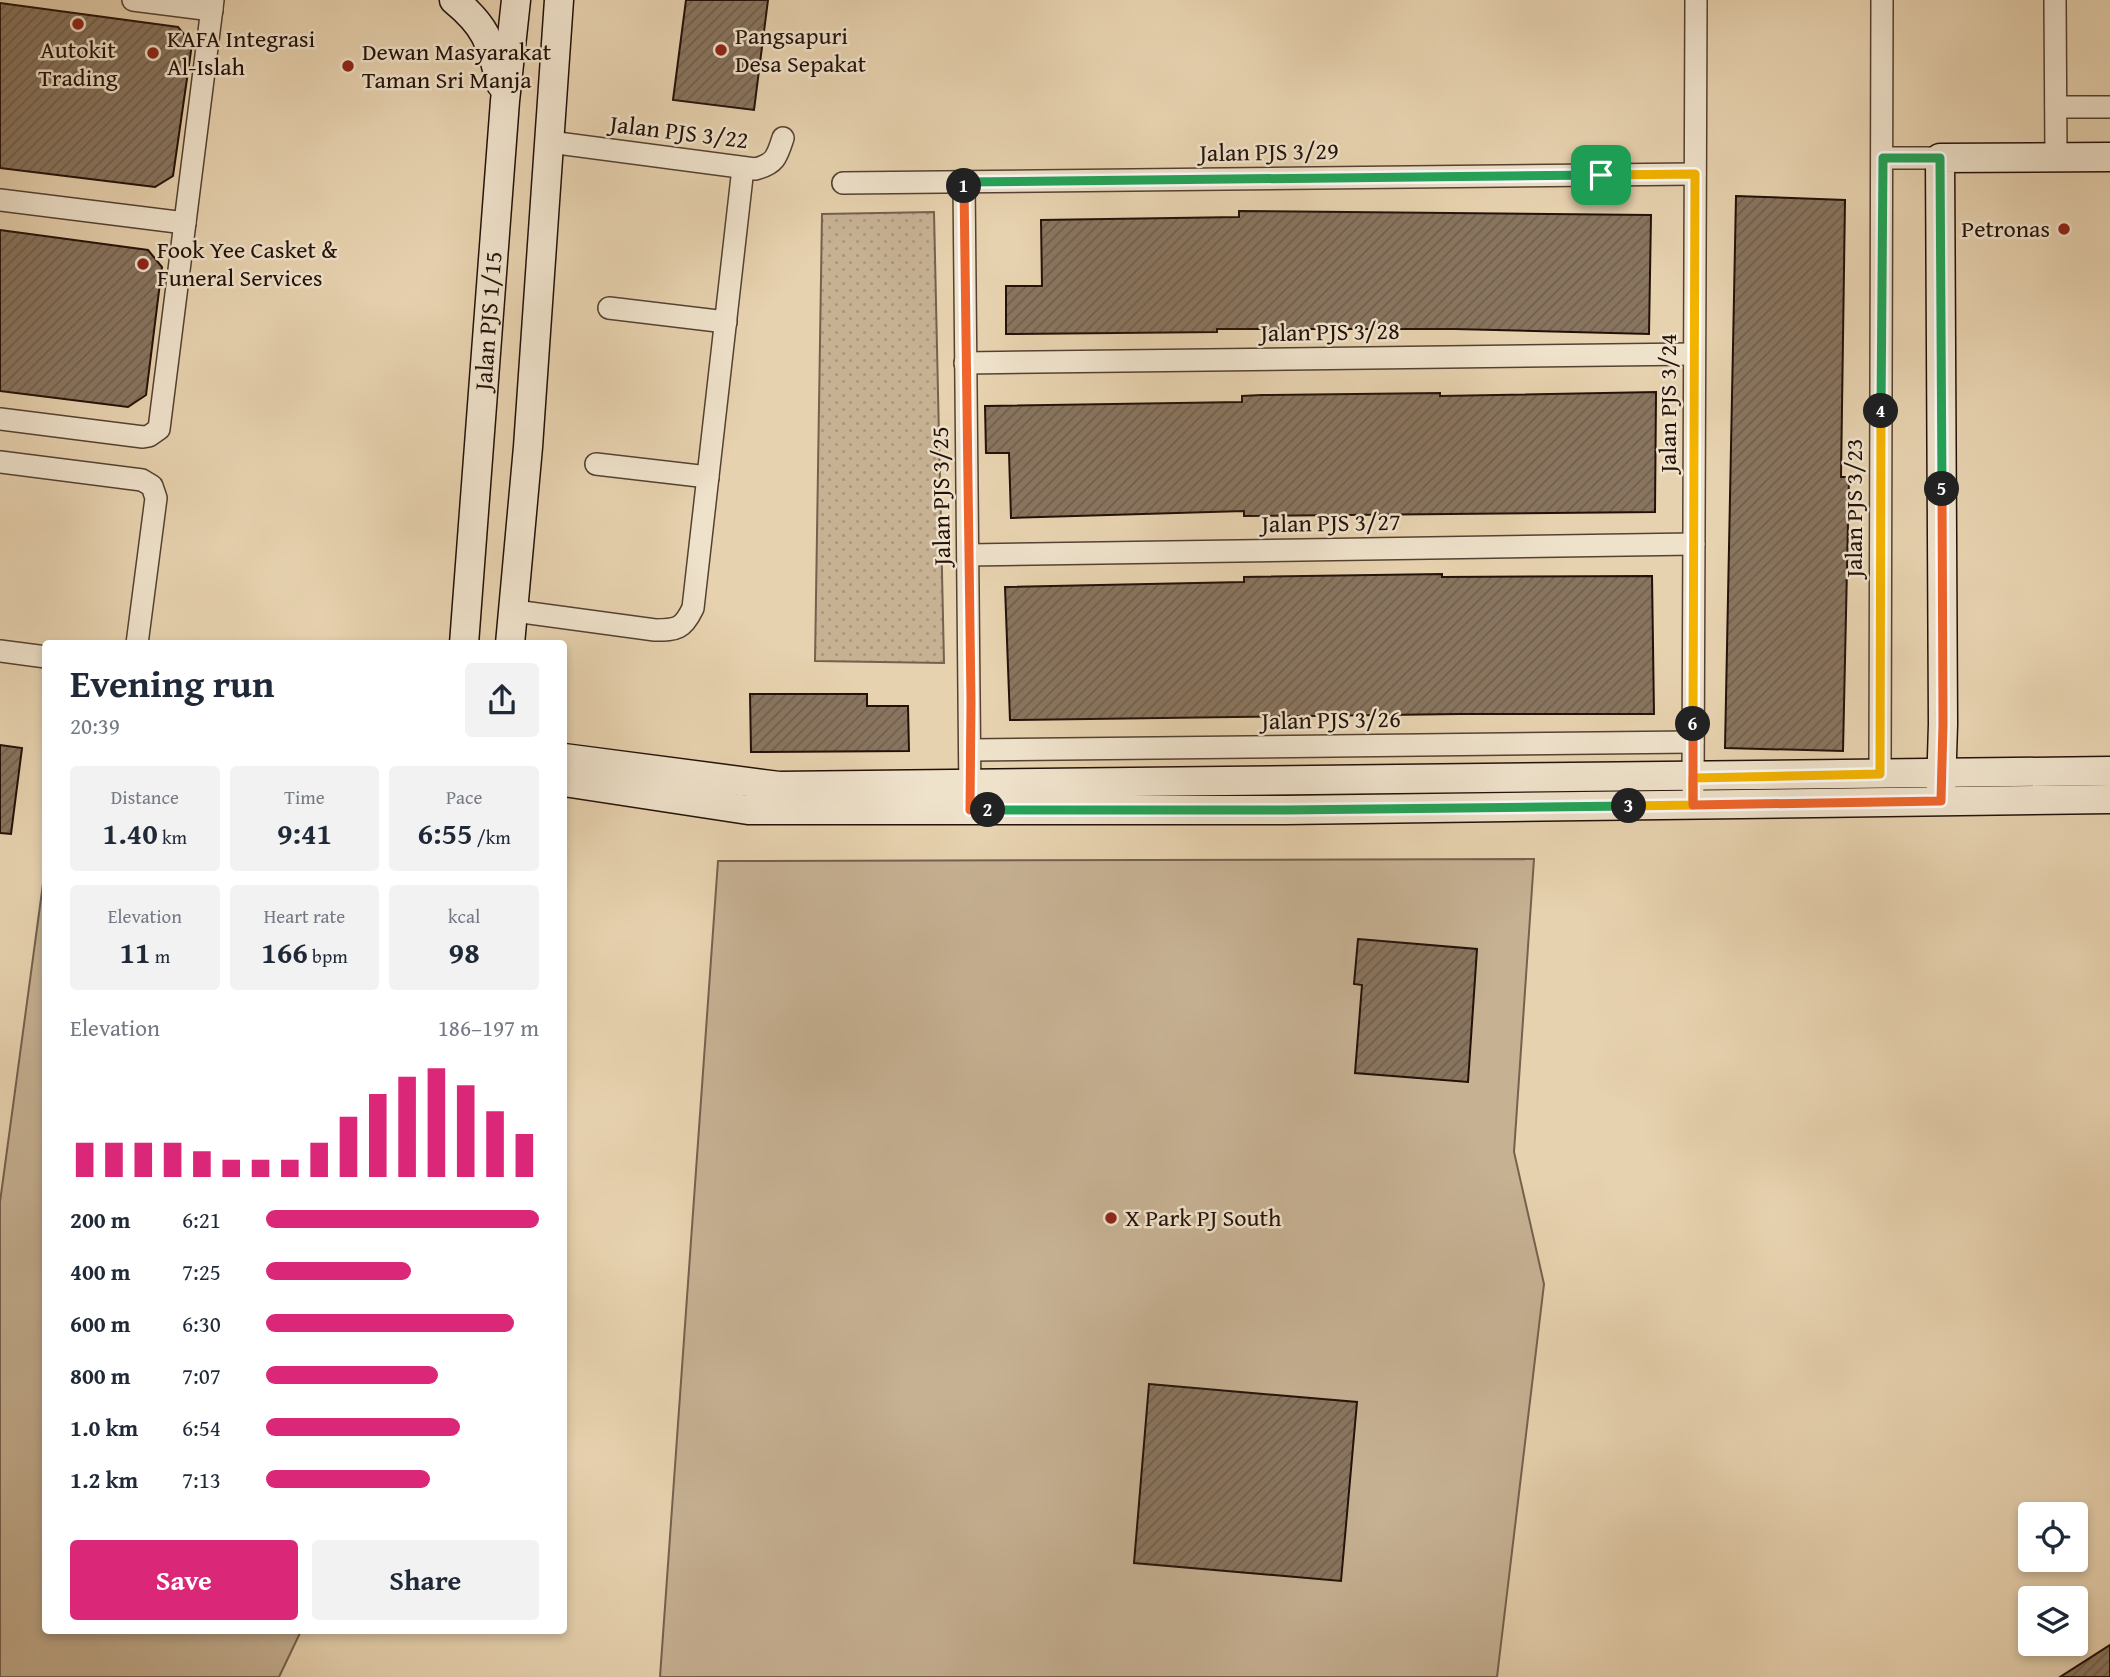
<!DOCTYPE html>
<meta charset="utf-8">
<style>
:root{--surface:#fff;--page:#f2f2f3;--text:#1f2937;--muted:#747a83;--accent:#db2777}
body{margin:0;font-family:"Gentium Book Plus",serif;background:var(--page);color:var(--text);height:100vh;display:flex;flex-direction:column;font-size:26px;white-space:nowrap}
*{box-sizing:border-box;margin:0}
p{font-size:23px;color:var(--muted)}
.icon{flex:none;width:38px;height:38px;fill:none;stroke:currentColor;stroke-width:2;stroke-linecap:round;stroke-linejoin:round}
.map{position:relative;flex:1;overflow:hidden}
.side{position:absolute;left:42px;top:640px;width:525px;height:994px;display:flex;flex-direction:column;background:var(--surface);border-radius:7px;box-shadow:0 4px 10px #0003}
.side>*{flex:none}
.fabs{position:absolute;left:2018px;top:1502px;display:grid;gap:14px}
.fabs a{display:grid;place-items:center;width:70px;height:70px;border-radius:7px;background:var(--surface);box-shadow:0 4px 10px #0003;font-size:35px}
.pin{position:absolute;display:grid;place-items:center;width:60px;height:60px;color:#fff;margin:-30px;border-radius:14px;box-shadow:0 4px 10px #0006}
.km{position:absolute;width:35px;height:35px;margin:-18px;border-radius:50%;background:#222;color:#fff;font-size:19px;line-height:35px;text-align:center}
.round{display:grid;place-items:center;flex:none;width:74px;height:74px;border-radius:7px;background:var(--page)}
.overview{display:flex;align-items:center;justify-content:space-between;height:119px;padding:0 28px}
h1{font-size:38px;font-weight:700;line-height:52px}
.metrics{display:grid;grid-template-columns:repeat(3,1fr);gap:10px;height:119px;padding:7px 28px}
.metrics div{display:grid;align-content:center;border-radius:7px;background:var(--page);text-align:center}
.metrics b{font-size:30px;font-weight:700}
.metrics small{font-size:19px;font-weight:400}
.metrics p{font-size:19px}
.chart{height:196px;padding:14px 28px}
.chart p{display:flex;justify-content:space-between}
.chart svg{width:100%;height:126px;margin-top:7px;stroke:var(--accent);stroke-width:6}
.button{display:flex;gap:14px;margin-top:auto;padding:14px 28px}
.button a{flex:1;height:80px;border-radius:7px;background:var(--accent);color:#fff;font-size:28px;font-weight:700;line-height:80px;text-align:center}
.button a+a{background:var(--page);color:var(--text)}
ul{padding:0 28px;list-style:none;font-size:23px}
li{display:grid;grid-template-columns:112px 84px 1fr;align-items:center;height:52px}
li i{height:18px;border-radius:9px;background:var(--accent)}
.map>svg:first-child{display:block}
.grass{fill:#c6b193;stroke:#74614e;stroke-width:2}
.park{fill:url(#park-dots);stroke:#74614e;stroke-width:2}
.building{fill:url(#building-hatch);stroke:#231109;stroke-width:2}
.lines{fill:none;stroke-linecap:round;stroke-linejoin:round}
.minor-casing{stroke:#544132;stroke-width:24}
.secondary-casing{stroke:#231109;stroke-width:31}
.minor{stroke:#efe2cb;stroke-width:21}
.secondary{stroke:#efe2cb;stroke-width:28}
.split-1-casing{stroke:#fff;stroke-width:14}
.split-2-casing{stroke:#fff;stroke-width:14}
.split-3-casing{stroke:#fff;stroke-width:14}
.split-4-casing{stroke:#fff;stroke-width:14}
.split-5-casing{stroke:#fff;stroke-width:14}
.split-6-casing{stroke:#fff;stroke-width:14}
.split-7-casing{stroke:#fff;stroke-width:14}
.split-1{stroke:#22a559;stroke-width:9}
.split-2{stroke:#f0652b;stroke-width:9}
.split-3{stroke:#22a559;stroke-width:9}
.split-4{stroke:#f5b400;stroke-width:9}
.split-5{stroke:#22a559;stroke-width:9}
.split-6{stroke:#f0652b;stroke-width:9}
.split-7{stroke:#f5b400;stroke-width:9}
.poi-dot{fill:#8f2418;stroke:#efe2cb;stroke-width:2.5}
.labels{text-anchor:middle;stroke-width:5;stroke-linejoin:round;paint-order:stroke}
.poi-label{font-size:24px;fill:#231109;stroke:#efe2cb;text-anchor:start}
.street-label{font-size:24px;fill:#231109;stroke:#efe2cb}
</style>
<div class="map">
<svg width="2110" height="1677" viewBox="0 0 2110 1677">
<defs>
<pattern id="park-dots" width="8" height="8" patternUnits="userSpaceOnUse" patternTransform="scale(1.75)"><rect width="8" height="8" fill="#c6b193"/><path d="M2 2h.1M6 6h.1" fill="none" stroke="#aa977d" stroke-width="1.8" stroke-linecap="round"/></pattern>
<pattern id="building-hatch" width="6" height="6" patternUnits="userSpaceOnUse" patternTransform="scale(1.75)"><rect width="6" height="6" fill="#89755f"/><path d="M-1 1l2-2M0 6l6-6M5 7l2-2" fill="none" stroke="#705f4d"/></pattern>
</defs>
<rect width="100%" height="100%" fill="#e7d2af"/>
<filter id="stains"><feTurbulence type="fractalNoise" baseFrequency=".00286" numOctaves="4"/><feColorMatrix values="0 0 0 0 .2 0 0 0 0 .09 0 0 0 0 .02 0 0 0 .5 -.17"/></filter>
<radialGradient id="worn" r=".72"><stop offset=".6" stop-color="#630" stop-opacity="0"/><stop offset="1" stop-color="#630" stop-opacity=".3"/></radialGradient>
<g class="grass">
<polygon points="1534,859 1514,1152 1544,1284 1497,1677 660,1677 718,861"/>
<polygon points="45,869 46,1631 301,1631 279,1677 0,1677 0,1202"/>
</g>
<polygon class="park" points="934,212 944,663 815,661 822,214"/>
<g class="building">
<polygon points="686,0 768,0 754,110 673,100"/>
<polygon points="0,3 178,27 192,44 173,176 155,187 0,168"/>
<polygon points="1736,196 1845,200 1841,477 1849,477 1843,751 1725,748"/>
<polygon points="1239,211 1651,215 1649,334 1454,329 1217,329 1217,332 1006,334 1006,286 1042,286 1041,220 1239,217"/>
<polygon points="0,230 148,250 162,267 146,395 128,407 0,391"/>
<polygon points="1656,392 1655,512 1244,516 1244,511 1011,518 1009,453 986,453 985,406 1242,402 1242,396 1262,395 1440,393 1440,396"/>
<polygon points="1442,574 1442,577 1652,576 1654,714 1459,714 1010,720 1005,587 1244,582 1244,577"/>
<polygon points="750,694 867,694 867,706 908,706 909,751 751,752"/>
<polygon points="0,745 22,748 11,834 0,833"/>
<polygon points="1358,939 1477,949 1468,1082 1355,1073 1362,985 1354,984"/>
<polygon points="1149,1384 1357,1402 1341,1581 1134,1563"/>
<polygon points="2110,1645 2110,1677 2060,1677"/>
</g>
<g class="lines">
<defs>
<g id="minor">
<polyline points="133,0 212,10"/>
<polyline points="2055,0 2056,157"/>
<polyline points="2056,107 2110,107"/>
<path d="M 550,142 L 755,169 C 775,164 777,157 783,138"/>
<polyline points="1883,158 1940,158"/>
<polyline points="964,182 970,797"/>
<polyline points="843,183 1695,174"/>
<polyline points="0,200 185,223"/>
<polyline points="609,308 726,322"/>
<polyline points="965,363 1694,354"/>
<polyline points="0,419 143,437 149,436 159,429 213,0"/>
<polyline points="0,462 142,480 152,486 156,498 137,644"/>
<polyline points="596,464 708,477"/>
<polyline points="968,555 1694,544"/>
<path d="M 515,611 L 655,630 C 677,630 683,629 693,608 L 743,168"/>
<polyline points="0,651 46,657"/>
<polyline points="970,750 1693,742"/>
<polyline points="1880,774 1882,0"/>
<polyline points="1693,789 1696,0"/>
</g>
<g id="secondary">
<path d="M 454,0 C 488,28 490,43 501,84"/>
<path id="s1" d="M 464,644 L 505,101 L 516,0"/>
<polyline points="510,644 528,447 559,0"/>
<polyline points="564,758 779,786 2110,771"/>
<polyline points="564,782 748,810 1286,810 2110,799"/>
<polyline points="1941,790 1943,724 1940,158 2110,157"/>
</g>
</defs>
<use href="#minor" class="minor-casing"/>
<use href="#secondary" class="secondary-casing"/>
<use href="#minor" class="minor"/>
<use href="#secondary" class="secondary"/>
</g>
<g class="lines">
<defs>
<polyline id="split-1" points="964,186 964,182 1601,175"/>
<polyline id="split-2" points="964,186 971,701 970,810 988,810"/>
<polyline id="split-3" points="988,810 1286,810 1629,806"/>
<polyline id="split-4" points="1629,806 1693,805 1693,778 1880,774 1881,411"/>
<polyline id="split-5" points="1881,411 1883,158 1940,158 1942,489"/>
<polyline id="split-6" points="1693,724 1693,805 1941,801 1943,724 1942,489"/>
<polyline id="split-7" points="1601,175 1695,174 1693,724"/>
</defs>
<use href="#split-1" class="split-1-casing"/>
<use href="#split-2" class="split-2-casing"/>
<use href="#split-3" class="split-3-casing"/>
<use href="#split-4" class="split-4-casing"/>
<use href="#split-5" class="split-5-casing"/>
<use href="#split-6" class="split-6-casing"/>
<use href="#split-7" class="split-7-casing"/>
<use href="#split-1" class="split-1"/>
<use href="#split-2" class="split-2"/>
<use href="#split-3" class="split-3"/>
<use href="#split-4" class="split-4"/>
<use href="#split-5" class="split-5"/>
<use href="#split-6" class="split-6"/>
<use href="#split-7" class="split-7"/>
</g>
<g class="poi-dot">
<circle cx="78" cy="24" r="7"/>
<circle cx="721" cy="50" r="7"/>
<circle cx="153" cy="53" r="7"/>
<circle cx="348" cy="66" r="7"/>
<circle cx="2064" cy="229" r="7"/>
<circle cx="143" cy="264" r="7"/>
<circle cx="1111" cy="1218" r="7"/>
</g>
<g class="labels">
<g class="poi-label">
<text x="735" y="44">Pangsapuri<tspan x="735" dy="28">Desa Sepakat</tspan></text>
<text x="167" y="47">KAFA Integrasi<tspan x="167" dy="28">Al-Islah</tspan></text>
<text x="78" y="58" text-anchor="middle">Autokit<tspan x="78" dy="28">Trading</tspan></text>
<text x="362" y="60">Dewan Masyarakat<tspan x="362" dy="28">Taman Sri Manja</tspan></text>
<text x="2050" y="237" text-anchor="end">Petronas</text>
<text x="157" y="258">Fook Yee Casket &amp;<tspan x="157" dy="28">Funeral Services</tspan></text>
<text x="1125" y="1226">X Park PJ South</text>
</g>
<g class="street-label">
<text transform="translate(679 132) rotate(7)" y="8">Jalan PJS 3/22</text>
<text transform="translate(1269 152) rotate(-1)" y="8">Jalan PJS 3/29</text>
<text dy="8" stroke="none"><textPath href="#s1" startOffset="324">Jalan PJS 1/15</textPath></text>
<text transform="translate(1330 332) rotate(-1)" y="8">Jalan PJS 3/28</text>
<text transform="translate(1668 403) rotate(-90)" y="8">Jalan PJS 3/24</text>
<text transform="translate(941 496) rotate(-91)" y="8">Jalan PJS 3/25</text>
<text transform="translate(1854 508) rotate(-90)" y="8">Jalan PJS 3/23</text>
<text transform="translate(1331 523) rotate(-1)" y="8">Jalan PJS 3/27</text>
<text transform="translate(1331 720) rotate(-1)" y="8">Jalan PJS 3/26</text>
</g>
</g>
<rect width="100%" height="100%" filter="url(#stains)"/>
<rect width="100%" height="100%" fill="url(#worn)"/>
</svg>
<div class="fabs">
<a><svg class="icon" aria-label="locate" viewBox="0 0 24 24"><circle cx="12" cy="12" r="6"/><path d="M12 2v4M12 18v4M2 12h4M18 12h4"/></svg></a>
<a><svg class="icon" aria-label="layers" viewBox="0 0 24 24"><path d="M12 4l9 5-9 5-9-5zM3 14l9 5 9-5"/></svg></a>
</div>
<div class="pin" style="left:1601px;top:175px;background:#1e9e55"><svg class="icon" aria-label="arrive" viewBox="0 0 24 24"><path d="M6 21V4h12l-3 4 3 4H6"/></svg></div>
<b class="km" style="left:964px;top:186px">1</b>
<b class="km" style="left:988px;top:810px">2</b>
<b class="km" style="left:1629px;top:806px">3</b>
<b class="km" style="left:1881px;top:411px">4</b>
<b class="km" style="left:1942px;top:489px">5</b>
<b class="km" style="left:1693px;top:724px">6</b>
<section class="side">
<div class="overview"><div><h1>Evening run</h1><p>20:39</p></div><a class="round"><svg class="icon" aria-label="share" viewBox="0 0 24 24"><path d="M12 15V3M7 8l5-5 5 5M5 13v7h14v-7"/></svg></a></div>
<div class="metrics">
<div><p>Distance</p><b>1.40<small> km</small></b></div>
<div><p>Time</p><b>9:41</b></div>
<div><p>Pace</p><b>6:55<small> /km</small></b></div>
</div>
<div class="metrics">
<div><p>Elevation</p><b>11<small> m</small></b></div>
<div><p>Heart rate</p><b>166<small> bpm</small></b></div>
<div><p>kcal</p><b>98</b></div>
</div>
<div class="chart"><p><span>Elevation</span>186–197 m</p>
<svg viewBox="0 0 160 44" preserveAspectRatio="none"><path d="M5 44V32M15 44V32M25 44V32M35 44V32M45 44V35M55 44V38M65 44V38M75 44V38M85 44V32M95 44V23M105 44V15M115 44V9M125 44V6M135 44V12M145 44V21M155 44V29"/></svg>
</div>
<ul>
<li><b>200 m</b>6:21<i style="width:100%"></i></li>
<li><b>400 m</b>7:25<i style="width:53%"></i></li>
<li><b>600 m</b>6:30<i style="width:91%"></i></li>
<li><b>800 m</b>7:07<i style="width:63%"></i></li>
<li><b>1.0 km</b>6:54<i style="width:71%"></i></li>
<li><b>1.2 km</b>7:13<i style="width:60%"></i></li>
</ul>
<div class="button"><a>Save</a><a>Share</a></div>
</section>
</div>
